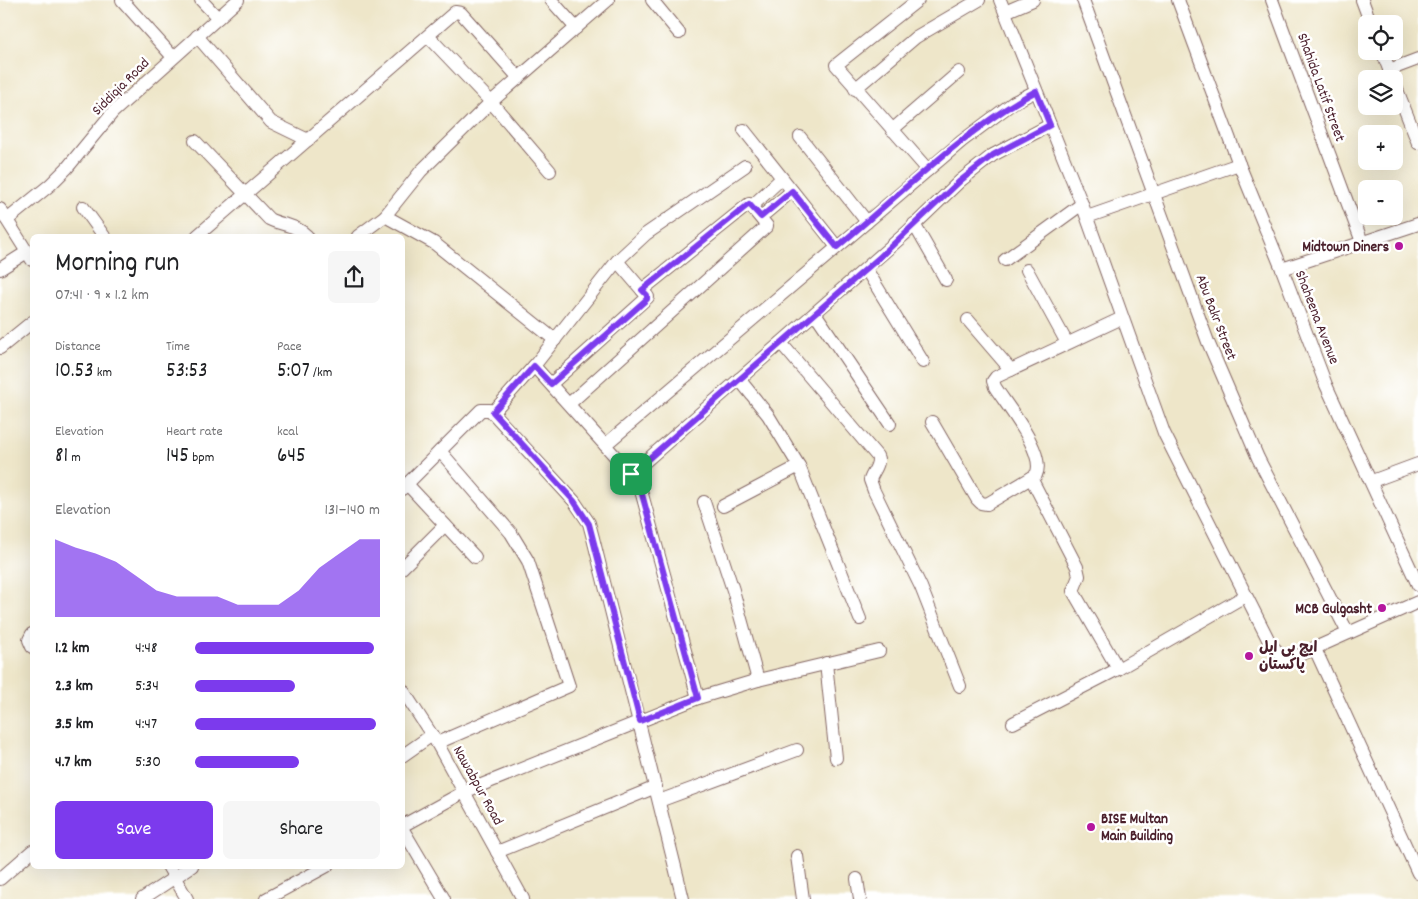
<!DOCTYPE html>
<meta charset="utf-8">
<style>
:root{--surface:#fff;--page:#f6f6f6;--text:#202124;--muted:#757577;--accent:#7c3aed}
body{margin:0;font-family:Dekko,"Playpen Sans Arabic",sans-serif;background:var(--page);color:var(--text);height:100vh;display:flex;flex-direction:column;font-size:19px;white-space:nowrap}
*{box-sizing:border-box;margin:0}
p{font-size:16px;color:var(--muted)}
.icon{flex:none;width:28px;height:28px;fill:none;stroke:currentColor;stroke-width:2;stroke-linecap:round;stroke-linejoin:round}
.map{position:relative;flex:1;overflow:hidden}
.drawer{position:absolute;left:30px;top:234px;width:375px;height:635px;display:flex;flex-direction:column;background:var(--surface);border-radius:8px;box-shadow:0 5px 20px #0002}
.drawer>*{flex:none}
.buttons{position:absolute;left:1358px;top:15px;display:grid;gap:10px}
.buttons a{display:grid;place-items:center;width:45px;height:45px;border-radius:8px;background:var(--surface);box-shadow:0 5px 20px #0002;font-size:25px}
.pin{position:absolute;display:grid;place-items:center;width:42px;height:42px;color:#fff;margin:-21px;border-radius:10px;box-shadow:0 2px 8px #0006}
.round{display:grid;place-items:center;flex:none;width:52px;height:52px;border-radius:8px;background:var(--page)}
.head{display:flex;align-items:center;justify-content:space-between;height:85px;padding:0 25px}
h1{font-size:28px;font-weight:600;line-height:38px}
.figures{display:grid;grid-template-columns:repeat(3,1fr);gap:8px;height:85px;padding:5px 25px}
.figures div{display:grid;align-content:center}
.figures b{font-size:21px;font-weight:600}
.figures small{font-size:14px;font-weight:400}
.figures p{font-size:14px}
.chart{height:140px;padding:10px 25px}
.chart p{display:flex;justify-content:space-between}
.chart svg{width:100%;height:90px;margin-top:5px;fill:var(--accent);opacity:.7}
.action{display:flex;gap:10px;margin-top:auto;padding:10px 25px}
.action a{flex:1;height:58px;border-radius:8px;background:var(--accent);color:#fff;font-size:20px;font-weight:600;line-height:58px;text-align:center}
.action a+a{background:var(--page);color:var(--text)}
ul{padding:0 25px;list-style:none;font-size:16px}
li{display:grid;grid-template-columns:80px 60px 1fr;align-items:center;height:38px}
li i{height:12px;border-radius:6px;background:var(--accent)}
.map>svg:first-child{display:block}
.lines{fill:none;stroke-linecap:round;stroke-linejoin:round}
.minor-casing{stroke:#836562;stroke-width:14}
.minor{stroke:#fff;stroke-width:12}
.route-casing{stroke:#fff;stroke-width:10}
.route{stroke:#7c3aed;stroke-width:6}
.poi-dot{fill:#b5179e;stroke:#fff;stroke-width:2}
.labels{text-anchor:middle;stroke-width:5;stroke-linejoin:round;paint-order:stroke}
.street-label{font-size:15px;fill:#4a1f2b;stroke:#fff}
.poi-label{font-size:15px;font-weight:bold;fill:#4a1f2b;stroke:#fff;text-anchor:end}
</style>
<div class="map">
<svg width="1418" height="899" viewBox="0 0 1418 899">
<rect width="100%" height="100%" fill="#fff"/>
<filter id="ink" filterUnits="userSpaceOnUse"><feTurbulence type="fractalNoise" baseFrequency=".02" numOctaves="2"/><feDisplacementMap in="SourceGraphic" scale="10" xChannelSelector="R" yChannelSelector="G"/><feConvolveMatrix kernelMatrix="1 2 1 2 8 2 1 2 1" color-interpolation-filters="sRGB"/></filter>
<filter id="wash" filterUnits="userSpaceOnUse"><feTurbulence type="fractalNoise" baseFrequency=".0096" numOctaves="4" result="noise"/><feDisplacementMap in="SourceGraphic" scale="20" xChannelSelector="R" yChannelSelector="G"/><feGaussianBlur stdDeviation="1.12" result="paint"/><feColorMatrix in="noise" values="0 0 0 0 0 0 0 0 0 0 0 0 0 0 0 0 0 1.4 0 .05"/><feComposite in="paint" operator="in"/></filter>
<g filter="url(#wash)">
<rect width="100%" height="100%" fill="#eee6c9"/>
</g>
<g filter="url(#ink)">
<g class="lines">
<defs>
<g id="minor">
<polyline points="122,0 173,57"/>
<polyline points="201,0 218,18"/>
<polyline points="551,0 576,28"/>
<polyline points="652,0 679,33"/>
<polyline points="918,0 836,65 928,170"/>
<polyline points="1000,0 1082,204 1164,433 1271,645 1284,658 1295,657 1418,602"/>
<polyline points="1083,0 1208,342 1258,458 1348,633"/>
<polyline points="1178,0 1239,164 1282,269 1326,385 1418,585"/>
<polyline points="1272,0 1362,242"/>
<polyline points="1362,0 1371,24"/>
<polyline points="1005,12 1033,0"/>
<polyline points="197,36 271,122 308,140"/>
<polyline points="428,36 491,102 550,171"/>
<polyline points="1382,51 1392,77"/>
<polyline points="1389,70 1418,59"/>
<polyline points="1394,82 1418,143"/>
<polyline points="855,89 916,37 979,0"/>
<polyline points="744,130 837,247"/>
<polyline points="892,130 959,72"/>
<polyline points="800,137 867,222"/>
<path d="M 195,141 L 269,219 C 283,226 295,224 307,236"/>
<polyline points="752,206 782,178"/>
<polyline points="83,207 104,236"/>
<polyline points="0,209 32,260"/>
<polyline points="385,216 434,243 555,340"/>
<polyline points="761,217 792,191"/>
<polyline points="1087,217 1239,164"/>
<polyline points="7,220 50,185 67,168 113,112 238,0"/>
<polyline points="914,224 946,280"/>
<polyline points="197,236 455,12 461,13 519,78"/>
<polyline points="358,236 385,216 421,171 491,102 608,0"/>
<polyline points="1005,260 1082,204"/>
<polyline points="0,269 27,252"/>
<polyline points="866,269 923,362"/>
<polyline points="1282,269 1418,224"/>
<polyline points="1027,270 1067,343"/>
<polyline points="815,313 890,424"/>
<polyline points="968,320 1011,370"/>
<path d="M 781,343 L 877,456 C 881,464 873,471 870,480 L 874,491 L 921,587 L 960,686"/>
<polyline points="0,348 32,322"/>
<polyline points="534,366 631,474 640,487 698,698"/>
<polyline points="739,379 768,415 799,466 860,619"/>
<polyline points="551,384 648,297 617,261"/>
<polyline points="569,404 767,226 749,204 642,290"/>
<polyline points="493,412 534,366 617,261 646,234 745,166"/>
<path d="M 932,422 L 977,499 L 981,503 L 987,504 L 1036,475 C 1047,454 1007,406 995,387 L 993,381 L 996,377 L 1122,318"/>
<polyline points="605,445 962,141 1014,102 1036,91"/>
<polyline points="631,474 906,233 960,181 993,155 1050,125"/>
<polyline points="1031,478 1077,567 1079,576 1073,591 1118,669"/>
<polyline points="1372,481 1418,464"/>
<polyline points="407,484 475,557"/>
<polyline points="402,489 481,410 490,410 574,501 589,523 593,538 683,899"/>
<polyline points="704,502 733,590 758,680"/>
<polyline points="723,506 799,466"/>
<polyline points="402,568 445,525"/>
<polyline points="32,634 29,640 32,647"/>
<polyline points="1315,649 1418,873"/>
<polyline points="826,663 836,758"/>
<polyline points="402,689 437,743 523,899"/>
<polyline points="1013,723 1118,669 1245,596"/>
<polyline points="437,743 569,686 528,561 511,533 440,451"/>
<polyline points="402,756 432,735"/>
<polyline points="659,801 797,750"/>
<polyline points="402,826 464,792 698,698 758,680 879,651"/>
<polyline points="402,828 444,899"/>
<polyline points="497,852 656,787"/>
<polyline points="797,856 803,899"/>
<polyline points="168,866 187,899"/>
<polyline points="0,879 32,851"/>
<polyline points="857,879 860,899"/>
<polyline points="142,899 192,866"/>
<polyline points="266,899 327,866"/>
</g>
</defs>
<use href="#minor" class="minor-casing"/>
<use href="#minor" class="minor"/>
</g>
</g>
<g class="lines" filter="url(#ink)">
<defs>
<path id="route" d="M 1036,91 L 1050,125 L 993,155 L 960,181 L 881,256 L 631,474 L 640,487 L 698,698 L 640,721 L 589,524 L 574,501 L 493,412 L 534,366 L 551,384 L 647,299 L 647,295 L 642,290 L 749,204 L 761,217 L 792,191 L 837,247 C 899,195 965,129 1036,91 Z"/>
</defs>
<use href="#route" class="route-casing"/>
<use href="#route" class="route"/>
</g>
<g class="poi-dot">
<circle cx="1399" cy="246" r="5"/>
<circle cx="1382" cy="608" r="5"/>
<circle cx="1249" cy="656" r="5"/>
<circle cx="1091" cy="827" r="5"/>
</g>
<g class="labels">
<g class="street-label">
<text transform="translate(120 86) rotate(-45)" y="5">Siddiqia Road</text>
<text transform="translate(1322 87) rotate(70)" y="5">Shahida Latif Street</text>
<text transform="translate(1217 317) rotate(69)" y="5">Abu Bakr Street</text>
<text transform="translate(1318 317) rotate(69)" y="5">Shaheena Avenue</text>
<text transform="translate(479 785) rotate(61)" y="5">Nawabpur Road</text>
</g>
<g class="poi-label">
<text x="1389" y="251">Midtown Diners</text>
<text x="1372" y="613">MCB Gulgasht</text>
<text x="1259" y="652" text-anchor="start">ایچ بی ایل<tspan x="1259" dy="17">پاکستان</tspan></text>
<text x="1101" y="823" text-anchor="start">BISE Multan<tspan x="1101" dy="17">Main Building</tspan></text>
</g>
</g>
</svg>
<div class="buttons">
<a><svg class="icon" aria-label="locate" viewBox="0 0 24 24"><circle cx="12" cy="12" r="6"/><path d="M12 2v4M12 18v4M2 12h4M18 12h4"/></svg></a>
<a><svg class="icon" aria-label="layers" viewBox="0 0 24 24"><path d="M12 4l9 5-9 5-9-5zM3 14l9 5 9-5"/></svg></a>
<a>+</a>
<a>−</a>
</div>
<div class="pin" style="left:631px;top:474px;background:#1e9e55"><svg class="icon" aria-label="arrive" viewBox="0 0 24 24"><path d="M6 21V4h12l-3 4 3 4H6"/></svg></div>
<section class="drawer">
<div class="head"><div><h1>Morning run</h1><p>07:41 · 9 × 1.2 km</p></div><a class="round"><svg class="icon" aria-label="share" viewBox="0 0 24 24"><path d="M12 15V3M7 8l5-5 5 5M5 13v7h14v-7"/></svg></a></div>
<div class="figures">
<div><p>Distance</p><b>10.53<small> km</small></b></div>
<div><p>Time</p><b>53:53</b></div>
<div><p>Pace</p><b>5:07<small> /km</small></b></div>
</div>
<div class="figures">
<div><p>Elevation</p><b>81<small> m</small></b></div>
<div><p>Heart rate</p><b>145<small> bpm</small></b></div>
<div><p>kcal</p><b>645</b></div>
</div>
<div class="chart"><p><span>Elevation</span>131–140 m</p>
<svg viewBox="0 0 160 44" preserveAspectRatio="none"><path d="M0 44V6L10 10L20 13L30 17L40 24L50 31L60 34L70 34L80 34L90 38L100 38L110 38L120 31L130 20L140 13L150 6L160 6V44z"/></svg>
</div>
<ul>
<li><b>1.2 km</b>4:48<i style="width:97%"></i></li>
<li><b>2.3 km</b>5:34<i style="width:54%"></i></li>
<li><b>3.5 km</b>4:47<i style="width:98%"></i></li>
<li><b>4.7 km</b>5:30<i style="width:56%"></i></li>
</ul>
<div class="action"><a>Save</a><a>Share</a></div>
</section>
</div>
